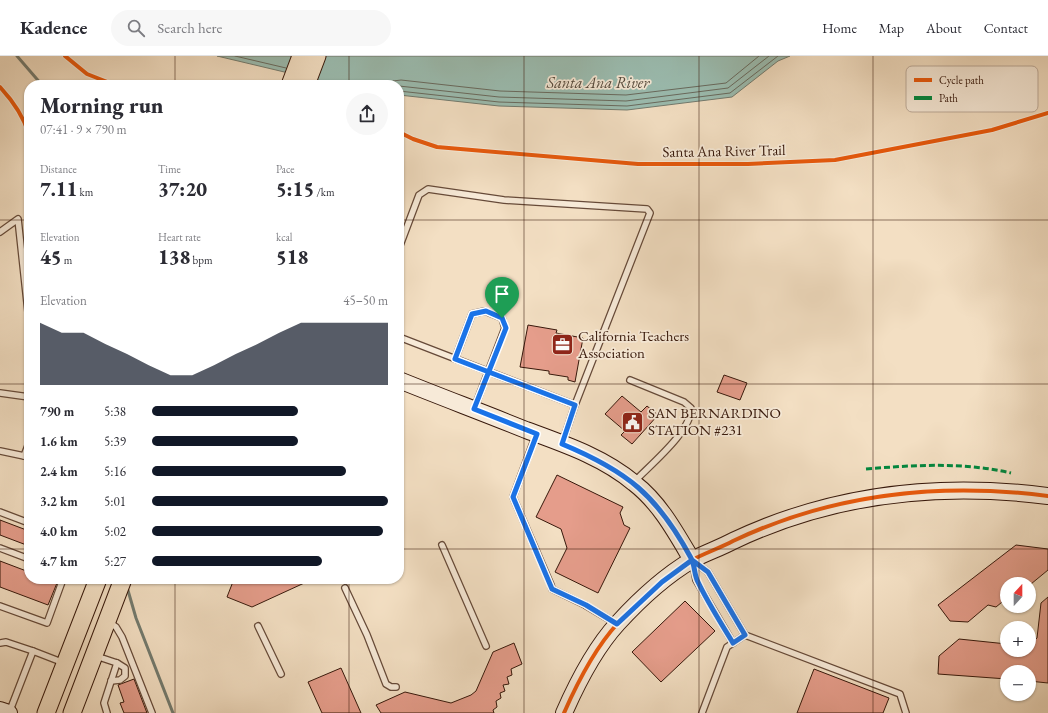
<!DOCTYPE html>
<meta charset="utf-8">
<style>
:root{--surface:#fff;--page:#f7f7f7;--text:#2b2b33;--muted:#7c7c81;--line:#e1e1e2;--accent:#111827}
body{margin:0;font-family:"EB Garamond",serif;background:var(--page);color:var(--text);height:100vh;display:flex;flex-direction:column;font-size:15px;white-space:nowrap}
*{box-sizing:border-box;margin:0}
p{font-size:13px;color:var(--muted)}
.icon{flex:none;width:22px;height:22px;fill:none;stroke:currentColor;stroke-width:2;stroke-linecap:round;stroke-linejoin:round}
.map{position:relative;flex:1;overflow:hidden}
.side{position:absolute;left:24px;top:24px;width:380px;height:504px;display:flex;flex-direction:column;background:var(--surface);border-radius:16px;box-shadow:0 1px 3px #0004}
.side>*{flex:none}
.needle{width:26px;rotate:21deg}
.controls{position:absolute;left:1000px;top:521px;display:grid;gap:8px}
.controls a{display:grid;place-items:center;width:36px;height:36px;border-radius:50%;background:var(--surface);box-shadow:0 1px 3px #0004;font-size:20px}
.pin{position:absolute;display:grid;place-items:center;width:34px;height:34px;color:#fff;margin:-41px -17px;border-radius:50% 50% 50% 0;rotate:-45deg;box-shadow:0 0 4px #0007}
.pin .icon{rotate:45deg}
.round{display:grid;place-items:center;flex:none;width:42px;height:42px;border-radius:21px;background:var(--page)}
.headline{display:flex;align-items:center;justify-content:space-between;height:68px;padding:0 16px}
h1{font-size:22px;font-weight:800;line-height:30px}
.figures{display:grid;grid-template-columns:repeat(3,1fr);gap:6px;height:68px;padding:4px 16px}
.figures div{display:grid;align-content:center}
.figures b{font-size:20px;font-weight:800}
.figures small{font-size:11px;font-weight:400}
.figures p{font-size:11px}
.chart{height:112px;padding:8px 16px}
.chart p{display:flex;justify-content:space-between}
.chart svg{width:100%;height:72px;margin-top:4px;fill:var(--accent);opacity:.7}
ul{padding:0 16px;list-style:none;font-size:13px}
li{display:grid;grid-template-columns:64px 48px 1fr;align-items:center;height:30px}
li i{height:10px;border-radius:5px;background:var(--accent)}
header{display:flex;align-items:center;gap:24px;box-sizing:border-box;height:56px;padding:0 20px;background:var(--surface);border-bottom:1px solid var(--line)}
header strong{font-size:19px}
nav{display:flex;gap:22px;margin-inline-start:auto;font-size:14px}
.search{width:280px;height:36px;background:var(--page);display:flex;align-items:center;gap:10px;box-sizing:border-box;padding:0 14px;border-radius:22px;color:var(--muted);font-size:15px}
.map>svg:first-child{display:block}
.water{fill:#9bbdb1;stroke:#737b6f}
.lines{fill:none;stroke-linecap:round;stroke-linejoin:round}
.shore{stroke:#696a5e;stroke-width:1}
.stream{stroke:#737b6f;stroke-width:3}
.building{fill:#e59d8b;stroke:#37180b}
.lane-casing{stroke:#664a39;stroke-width:8}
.secondary-casing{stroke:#37180b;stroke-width:18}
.primary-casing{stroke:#37180b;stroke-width:19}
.lane{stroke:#f7ead8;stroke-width:5.5}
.secondary{stroke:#f7ead8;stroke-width:16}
.primary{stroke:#f3dfc3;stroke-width:17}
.quiet{stroke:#00873e;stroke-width:3;stroke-dasharray:6 3;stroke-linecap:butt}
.cycleway-casing{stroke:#f7ead8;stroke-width:6}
.cycleway{stroke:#e8590c;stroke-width:4}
.route-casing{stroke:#fff;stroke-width:8}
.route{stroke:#1a73e8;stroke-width:5}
.grid{fill:none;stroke:#37180b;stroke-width:1;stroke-opacity:0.55}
.labels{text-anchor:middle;stroke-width:3.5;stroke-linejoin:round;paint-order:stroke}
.street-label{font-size:15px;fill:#37180b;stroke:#f7ead8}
.poi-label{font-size:15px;fill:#37180b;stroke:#f7ead8;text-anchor:start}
.water-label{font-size:16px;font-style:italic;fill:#554a3d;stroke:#f7ead8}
.key{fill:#f7ead8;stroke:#bdab9a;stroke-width:1}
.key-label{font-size:11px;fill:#37180b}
</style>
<header>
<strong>Kadence</strong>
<div class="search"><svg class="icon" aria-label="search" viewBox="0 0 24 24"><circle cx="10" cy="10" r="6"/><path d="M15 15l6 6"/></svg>Search here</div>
<nav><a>Home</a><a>Map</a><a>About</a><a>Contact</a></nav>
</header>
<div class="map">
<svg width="1048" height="657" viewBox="0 0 1048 657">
<rect width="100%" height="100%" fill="#f3dfc3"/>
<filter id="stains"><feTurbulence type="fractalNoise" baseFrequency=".005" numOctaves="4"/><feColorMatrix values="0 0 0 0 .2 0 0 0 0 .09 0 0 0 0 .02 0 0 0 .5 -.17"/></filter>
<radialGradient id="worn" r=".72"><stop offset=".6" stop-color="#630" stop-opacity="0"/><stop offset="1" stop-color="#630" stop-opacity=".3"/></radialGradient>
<polygon class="water" points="217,0 790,0 778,5 732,41 627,54 499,50 399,39 399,29 339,29"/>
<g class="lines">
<g class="shore">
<polyline points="235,0 286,12"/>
<polyline points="388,29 393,25 401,24 500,35 626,39 726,27 759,0"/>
<polyline points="399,30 499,41 626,45 728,32 769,0"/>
<polyline points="399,35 499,46 627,50 730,37 778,0"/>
</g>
<g class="stream">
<polyline points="17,0 42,29"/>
<polyline points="127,531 136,562 173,657"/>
</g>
</g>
<g class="building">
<polygon points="528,269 557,274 556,277 583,282 575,326 568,324 568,321 549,318 549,315 520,311"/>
<polygon points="724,319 747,327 740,344 717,336"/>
<polygon points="622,340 641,356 647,350 658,359 632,388 621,379 625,375 605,358"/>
<polygon points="557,419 623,451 620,457 624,469 630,472 598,537 555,516 567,492 561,473 536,461"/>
<polygon points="0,464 29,475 29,490 0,479"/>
<polygon points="1016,489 1048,493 1048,514 1031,528 1007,528 1007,542 996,551 988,549 968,566 950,565 938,549"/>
<polygon points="0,505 29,516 29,523 47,523 57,527 48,549 0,531"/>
<polygon points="234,523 313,523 252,551 227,541"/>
<polygon points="1048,541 1048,627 1029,625 1029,616 1007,616 1007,623 938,618 939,600 959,583 1007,588 1007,594 1029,594 1029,589 1037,582 1041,547"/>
<polygon points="685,545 715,575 661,626 632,596"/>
<polygon points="514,587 522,608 511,613 512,619 507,621 509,628 503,629 505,635 500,637 501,642 496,645 497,651 493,654 494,657 381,657 376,649 405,636 451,647 471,639 476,635 493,596"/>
<polygon points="341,612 361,657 322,657 308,626"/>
<polygon points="814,613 889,642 883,657 797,657"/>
<polygon points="134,623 147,657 124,657 120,647 124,646 118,629"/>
</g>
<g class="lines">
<defs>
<g id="lane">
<polyline points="0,176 18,163 29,265"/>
<polyline points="399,192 419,139 428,133 504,144 647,153 650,157 575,349 563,385"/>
<polyline points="399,281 575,349"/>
<polyline points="455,303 472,258 485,255 502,262 505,272 474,353"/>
<path d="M 630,324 L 684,346 L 691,352 C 692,375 650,409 634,426"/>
<polyline points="0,337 29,341"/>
<polyline points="536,379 513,441 551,529 552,533 585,549 617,568"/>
<polyline points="0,395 29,401"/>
<polyline points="24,400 29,387"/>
<polyline points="0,456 29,467"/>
<polyline points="442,489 486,590"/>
<polyline points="0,492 29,503"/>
<polyline points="693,505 708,516 745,579"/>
<polyline points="693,507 696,524 733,587"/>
<polyline points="345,532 367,579 386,628 391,631 396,631"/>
<polyline points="0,550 47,567 63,523"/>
<polyline points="109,566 116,571 122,581 152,657"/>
<polyline points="258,570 281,618"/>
<polyline points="0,587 6,586 33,595"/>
<polyline points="96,600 117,607 104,647 107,657"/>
<polyline points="111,625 120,624 125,620 125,612 117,607"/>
<polyline points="9,657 33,595 64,607"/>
<polyline points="702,657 727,591 745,579 900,638 906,657"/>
</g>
<g id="secondary">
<path d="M 399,324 C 441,341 484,357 526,374 C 564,388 603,401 634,427 C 660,447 676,477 692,504"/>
<polyline points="0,654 9,657"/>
<path d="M 564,657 C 578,625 595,592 618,567 C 639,544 665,520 692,504 C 705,497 720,492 733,485 C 832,438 940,426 1048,440"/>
</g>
<g id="primary">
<polyline points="290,29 301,0"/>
<polyline points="306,29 317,0"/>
<polyline points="46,657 98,523"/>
<polyline points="72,657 123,523"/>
</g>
</defs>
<use href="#lane" class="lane-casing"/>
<use href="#secondary" class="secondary-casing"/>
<use href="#primary" class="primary-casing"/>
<use href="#lane" class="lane"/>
<use href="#secondary" class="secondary"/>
<use href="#primary" class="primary"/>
<path class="quiet" d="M 866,413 C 915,409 963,406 1011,417"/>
<defs>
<g id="cycleway">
<polyline points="65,0 87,18 115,29"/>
<path d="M 0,31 C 13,45 23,59 29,78"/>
<polyline points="399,76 413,83 437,91 638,108 748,108 835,104 992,74 1048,57"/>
<path d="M 564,657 C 578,625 595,592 618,567 C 639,544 665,520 692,504 C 705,497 720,492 733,485 C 832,438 940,426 1048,440"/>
</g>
</defs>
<use href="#cycleway" class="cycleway-casing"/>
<use href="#cycleway" class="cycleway"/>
</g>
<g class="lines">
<defs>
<path id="route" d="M 502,262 L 506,272 L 474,353 L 537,378 L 513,441 L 552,533 L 586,549 L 617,568 L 662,526 L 692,504 L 708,516 L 745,579 L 733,587 C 721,567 708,547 698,526 C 694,519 695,509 691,502 C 657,439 627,415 562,388 L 575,349 C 535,334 495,318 455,303 L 472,258 L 486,255 L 502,262"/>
</defs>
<use href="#route" class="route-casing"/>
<use href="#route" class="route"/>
</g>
<path class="grid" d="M 175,0 L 175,29M 349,0 L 349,29M 524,0 L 524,657M 699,0 L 699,657M 873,0 L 873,657M 0,164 L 29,164M 399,164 L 1048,164M 0,328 L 29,328M 399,328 L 1048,328M 0,493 L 29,493M 399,493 L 1048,493M 175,523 L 175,657M 349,523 L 349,657"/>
<defs>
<symbol id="office-square" viewBox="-11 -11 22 22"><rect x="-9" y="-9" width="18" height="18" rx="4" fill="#8f2418" stroke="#f7ead8"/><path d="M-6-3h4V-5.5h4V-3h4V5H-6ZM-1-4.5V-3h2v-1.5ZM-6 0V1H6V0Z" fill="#fff"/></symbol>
<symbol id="civic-square" viewBox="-11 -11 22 22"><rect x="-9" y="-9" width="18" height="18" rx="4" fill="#8f2418" stroke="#f7ead8"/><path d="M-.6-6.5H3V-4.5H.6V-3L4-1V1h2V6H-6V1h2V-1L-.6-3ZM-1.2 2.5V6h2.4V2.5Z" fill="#fff"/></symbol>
</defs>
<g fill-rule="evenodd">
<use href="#office-square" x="550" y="276" width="25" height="25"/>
<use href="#civic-square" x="620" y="354" width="25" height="25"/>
</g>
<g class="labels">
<g class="street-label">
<text transform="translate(724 95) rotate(-1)" y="5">Santa Ana River Trail</text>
</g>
<g class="poi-label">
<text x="578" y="285">California Teachers<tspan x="578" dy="17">Association</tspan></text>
<text x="648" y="362">SAN BERNARDINO<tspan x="648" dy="17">STATION #231</tspan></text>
</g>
<g class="water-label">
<text x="598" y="32">Santa Ana River</text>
</g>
</g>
<rect x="906" y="10" width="132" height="46" rx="6" class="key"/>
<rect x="914" y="22" width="18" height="4" fill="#e8590c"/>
<rect x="914" y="40" width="18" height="4" fill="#00873e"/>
<g class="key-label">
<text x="939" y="28">Cycle path</text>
<text x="939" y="46">Path</text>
</g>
<rect width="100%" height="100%" filter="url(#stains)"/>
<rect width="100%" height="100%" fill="url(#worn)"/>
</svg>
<div class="controls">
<a><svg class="needle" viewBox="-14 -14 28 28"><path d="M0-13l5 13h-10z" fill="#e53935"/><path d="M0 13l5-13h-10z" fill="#7c7c81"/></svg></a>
<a>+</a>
<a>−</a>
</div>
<div class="pin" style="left:502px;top:262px;background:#1e9e55"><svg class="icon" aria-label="arrive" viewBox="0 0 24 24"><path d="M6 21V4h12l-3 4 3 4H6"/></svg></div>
<section class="side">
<div class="headline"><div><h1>Morning run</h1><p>07:41 · 9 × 790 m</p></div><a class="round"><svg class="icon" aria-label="share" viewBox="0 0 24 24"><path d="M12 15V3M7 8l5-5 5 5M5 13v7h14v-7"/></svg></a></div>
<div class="figures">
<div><p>Distance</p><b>7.11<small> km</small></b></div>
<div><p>Time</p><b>37:20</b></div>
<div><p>Pace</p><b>5:15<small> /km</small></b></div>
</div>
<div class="figures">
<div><p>Elevation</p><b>45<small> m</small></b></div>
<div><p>Heart rate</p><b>138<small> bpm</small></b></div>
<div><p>kcal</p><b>518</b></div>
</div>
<div class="chart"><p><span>Elevation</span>45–50 m</p>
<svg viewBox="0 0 160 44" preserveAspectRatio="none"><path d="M0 44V6L10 12L20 12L30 19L40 25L50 32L60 38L70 38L80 32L90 25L100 19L110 12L120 6L130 6L140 6L150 6L160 6V44z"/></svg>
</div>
<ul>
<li><b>790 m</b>5:38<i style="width:62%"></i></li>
<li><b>1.6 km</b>5:39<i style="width:62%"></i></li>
<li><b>2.4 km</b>5:16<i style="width:82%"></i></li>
<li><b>3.2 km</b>5:01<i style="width:100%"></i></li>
<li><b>4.0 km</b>5:02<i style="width:98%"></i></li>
<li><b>4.7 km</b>5:27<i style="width:72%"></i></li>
</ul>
</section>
</div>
